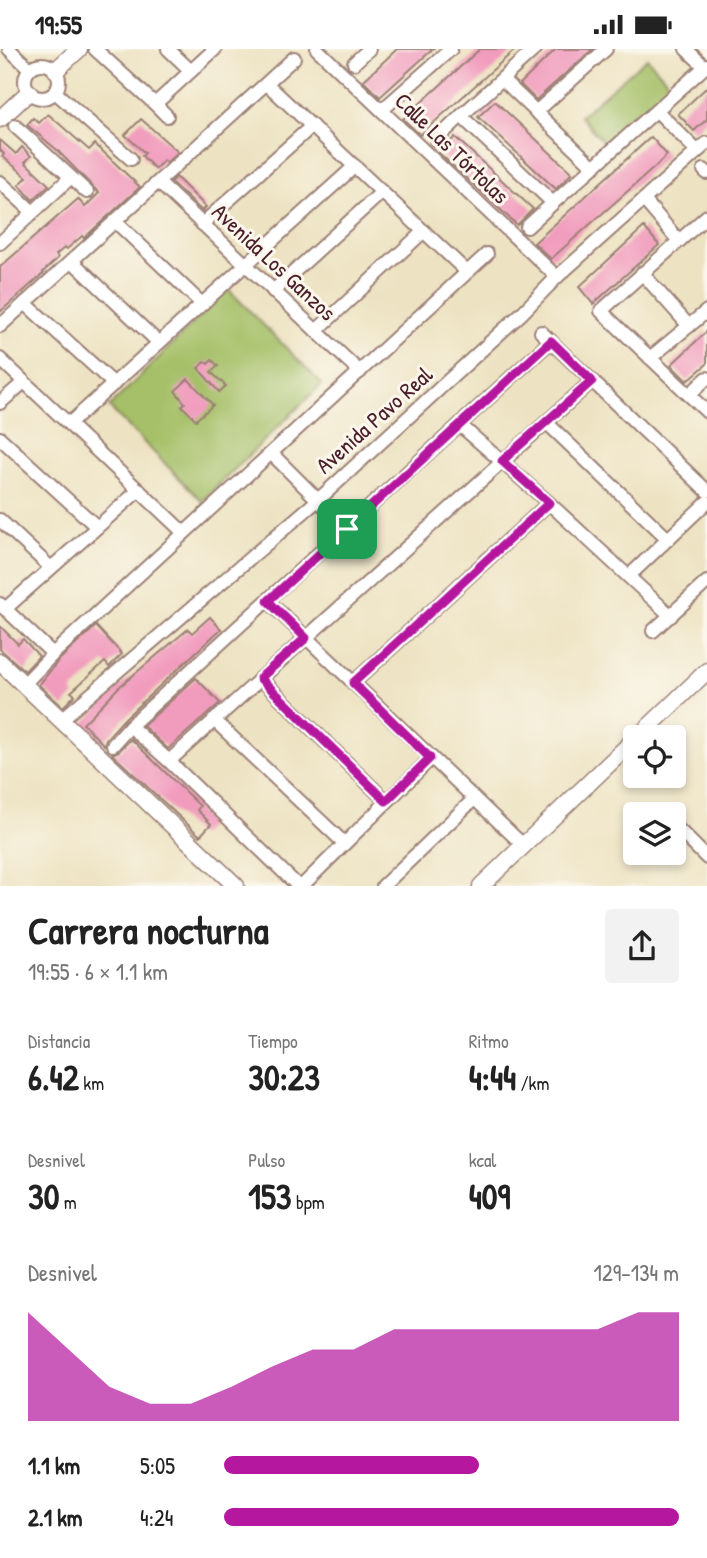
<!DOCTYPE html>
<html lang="es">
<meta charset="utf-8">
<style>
:root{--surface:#fff;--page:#f2f2f2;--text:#222;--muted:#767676;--accent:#b5179e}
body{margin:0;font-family:"Patrick Hand",sans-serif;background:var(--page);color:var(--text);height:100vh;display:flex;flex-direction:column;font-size:26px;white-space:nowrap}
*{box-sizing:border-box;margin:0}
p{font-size:23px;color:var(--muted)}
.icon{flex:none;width:38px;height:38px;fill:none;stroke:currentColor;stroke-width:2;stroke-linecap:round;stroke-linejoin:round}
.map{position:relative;height:837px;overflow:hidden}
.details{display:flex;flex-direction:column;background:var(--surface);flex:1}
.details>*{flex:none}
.controls{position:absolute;left:623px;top:676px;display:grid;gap:14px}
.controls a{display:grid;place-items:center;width:63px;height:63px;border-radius:7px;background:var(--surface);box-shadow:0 4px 10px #0003;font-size:35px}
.pin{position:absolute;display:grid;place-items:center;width:60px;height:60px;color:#fff;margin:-30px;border-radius:14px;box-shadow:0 4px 10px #0006}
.round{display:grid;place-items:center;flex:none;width:74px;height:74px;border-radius:7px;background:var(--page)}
.summary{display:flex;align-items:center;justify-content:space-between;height:119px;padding:0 28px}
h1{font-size:38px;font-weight:700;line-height:52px}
.figures{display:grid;grid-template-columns:repeat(3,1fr);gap:10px;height:119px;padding:7px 28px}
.figures div{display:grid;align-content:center}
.figures b{font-size:35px;font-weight:700}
.figures small{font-size:19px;font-weight:400}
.figures p{font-size:19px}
.chart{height:196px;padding:14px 28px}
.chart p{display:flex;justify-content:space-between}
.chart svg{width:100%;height:126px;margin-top:7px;fill:var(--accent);opacity:.7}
ul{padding:0 28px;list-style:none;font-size:23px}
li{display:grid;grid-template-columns:112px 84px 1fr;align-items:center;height:52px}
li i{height:18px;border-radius:9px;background:var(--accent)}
.status{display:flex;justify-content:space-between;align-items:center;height:49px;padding:0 35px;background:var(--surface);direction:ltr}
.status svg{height:19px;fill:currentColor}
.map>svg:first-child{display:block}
.green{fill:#a5c067;stroke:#787049;stroke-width:2}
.building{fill:#f19cbd}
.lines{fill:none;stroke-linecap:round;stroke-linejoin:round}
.minor-casing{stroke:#9c8076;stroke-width:16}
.major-casing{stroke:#9c8076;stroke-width:19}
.minor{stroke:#fff;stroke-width:12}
.major{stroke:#fff;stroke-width:16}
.route-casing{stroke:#fff;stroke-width:14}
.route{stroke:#b5179e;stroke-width:9}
.labels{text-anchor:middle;stroke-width:6;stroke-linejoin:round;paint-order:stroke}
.street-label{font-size:23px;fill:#4a1f2b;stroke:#fbf7ec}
</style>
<div class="status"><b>19:55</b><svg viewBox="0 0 49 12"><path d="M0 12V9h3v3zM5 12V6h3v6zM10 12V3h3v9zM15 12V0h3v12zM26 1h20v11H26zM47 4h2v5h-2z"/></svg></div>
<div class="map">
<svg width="707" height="837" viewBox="0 0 707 837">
<rect width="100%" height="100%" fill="#fbf7ec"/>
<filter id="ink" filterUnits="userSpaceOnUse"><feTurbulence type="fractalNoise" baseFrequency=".0143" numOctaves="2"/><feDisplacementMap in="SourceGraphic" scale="14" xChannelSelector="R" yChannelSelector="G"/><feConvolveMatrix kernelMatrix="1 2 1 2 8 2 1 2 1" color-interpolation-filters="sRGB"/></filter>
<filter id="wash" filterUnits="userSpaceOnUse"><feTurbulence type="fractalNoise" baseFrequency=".00686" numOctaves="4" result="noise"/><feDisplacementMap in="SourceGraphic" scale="28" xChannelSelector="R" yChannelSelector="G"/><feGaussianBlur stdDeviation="1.57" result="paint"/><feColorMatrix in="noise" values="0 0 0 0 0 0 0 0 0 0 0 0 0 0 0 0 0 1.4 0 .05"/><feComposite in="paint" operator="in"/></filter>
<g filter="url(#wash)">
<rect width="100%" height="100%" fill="#ede2c1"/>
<g class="green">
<polygon points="647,9 672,37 606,96 580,67"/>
<polygon points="228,240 322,335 202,452 109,358"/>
</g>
<g id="blocks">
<g class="building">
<polygon points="397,0 433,0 380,48 363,32"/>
<polygon points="480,0 516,0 420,86 403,70"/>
<polygon points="556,0 593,0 536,51 520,35"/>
<polygon points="707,38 707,70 694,82 678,65"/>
<polygon points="495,52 572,124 556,140 478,68"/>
<polygon points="48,65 89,101 95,95 140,138 84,189 82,187 67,200 65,198 56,206 58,209 43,223 44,224 0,263 0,218 78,150 85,158 99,144 56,100 27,76 33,69 39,74"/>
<polygon points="141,70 178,103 166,114 164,111 155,120 142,107 145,104 125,86"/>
<polygon points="455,88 533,160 517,176 439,104"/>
<polygon points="651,88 667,106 655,118 551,210 534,194"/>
<polygon points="0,91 16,105 22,98 31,107 25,113 49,136 33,151 19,136 27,128 2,107 4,105 0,101"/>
<polygon points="176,128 206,158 202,162 171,133"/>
<polygon points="644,178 659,196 593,255 579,238"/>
<polygon points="707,282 707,315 687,332 671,316"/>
<polygon points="212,311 218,317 211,323 226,337 219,343 198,319 205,313 208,315"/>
<polygon points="188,330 213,356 196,371 182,357 185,354 175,342"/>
<polygon points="210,568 221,580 124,670 106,690 104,696 83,675 118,639 188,580 192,584"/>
<polygon points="0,577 18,595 23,590 39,607 25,622 0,600"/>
<polygon points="96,577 122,605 109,618 105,613 91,625 71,643 75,646 63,658 39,636 59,611"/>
<polygon points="196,629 220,654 168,700 143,677"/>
<polygon points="131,690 200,757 197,761 211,775 200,787 112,705 119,702"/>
</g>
</g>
</g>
<g filter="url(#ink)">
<use href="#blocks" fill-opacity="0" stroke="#9c8076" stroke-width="2"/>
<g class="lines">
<defs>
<g id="minor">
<polyline points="9,0 30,20"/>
<polyline points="95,0 155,55 215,0"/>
<polyline points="168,0 191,22"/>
<polyline points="317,0 557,228"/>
<polyline points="535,0 461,67 553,154 707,16"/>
<polyline points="686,0 705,18"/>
<polyline points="354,14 369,0"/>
<circle cx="42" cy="32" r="17"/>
<polyline points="502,30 594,118"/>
<polyline points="267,35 467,223"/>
<polyline points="55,43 131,110"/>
<polyline points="155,55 167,67"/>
<polyline points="382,61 451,0"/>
<polyline points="657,62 697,102"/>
<polyline points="536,63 606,0"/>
<polyline points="15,77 87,143"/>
<polyline points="436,91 461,67"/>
<polyline points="704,121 707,124"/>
<polyline points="0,133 33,163"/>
<polyline points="159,134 360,323"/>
<polyline points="644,151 679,192"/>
<polyline points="707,167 601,262 707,363"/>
<polyline points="116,173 202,255"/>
<polyline points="202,175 312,77"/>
<polyline points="527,178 553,154"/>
<polyline points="0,194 70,129"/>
<polyline points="72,212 159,294"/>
<polyline points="642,224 689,277"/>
<polyline points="273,242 382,143"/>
<polyline points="25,254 114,335"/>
<polyline points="0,277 294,9"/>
<polyline points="316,282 424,182"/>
<polyline points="541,283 707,442"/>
<polyline points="650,309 707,262"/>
<polyline points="0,310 184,484"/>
<polyline points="689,346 707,329"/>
<polyline points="0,354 24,333"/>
<polyline points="546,373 668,490"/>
<polyline points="69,375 355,117"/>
<polyline points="460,376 549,454 671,567"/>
<polyline points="0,389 97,478"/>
<polyline points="272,405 347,480"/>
<polyline points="0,471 51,519"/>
<polyline points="629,527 707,453"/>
<polyline points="268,552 524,797"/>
<polyline points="0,555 53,605"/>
<polyline points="5,560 139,441"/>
<polyline points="653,582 707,533"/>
<polyline points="260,629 386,752"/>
<polyline points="27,632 53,605 487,205"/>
<polyline points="353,634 549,454"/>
<polyline points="62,670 318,451 522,264 557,228 707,94"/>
<polyline points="214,671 344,794"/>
<polyline points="130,677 169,712 298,837"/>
<polyline points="113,696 130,677 551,292"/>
<polyline points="169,712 592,332"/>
<polyline points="674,776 707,809"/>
<polyline points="302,837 431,709"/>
<polyline points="383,837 474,750"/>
</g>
<g id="major">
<polyline points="56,21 79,0"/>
<polyline points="0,70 29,43"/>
<polyline points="0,613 236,837"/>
<polyline points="638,688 707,622"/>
<polyline points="481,837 635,690"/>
</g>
</defs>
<use href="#minor" class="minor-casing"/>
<use href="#major" class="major-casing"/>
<use href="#minor" class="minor"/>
<use href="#major" class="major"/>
</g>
</g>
<g class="lines" filter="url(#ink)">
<defs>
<polygon id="route" points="551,292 592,332 502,412 549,454 353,634 430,709 386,752 260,629 306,589 268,552"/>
</defs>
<use href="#route" class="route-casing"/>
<use href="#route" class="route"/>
</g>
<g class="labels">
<g class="street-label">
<text transform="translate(452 99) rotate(44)" y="8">Calle Las Tórtolas</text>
<text transform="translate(274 213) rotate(43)" y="8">Avenida Los Ganzos</text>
<text transform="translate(374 371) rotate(-42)" y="8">Avenida Pavo Real</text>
</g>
</g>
</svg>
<div class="controls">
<a><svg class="icon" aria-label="locate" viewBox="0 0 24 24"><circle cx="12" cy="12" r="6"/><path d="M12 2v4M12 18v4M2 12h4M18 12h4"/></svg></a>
<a><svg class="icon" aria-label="layers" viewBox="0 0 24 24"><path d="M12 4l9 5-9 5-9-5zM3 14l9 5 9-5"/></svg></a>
</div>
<div class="pin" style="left:347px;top:480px;background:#1e9e55"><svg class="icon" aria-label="arrive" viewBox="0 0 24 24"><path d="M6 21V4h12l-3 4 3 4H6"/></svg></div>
</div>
<section class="details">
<div class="summary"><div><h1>Carrera nocturna</h1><p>19:55 · 6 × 1.1 km</p></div><a class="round"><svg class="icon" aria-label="share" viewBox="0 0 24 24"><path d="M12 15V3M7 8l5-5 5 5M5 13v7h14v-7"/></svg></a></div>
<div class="figures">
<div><p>Distancia</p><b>6.42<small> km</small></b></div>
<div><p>Tiempo</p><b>30:23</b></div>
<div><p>Ritmo</p><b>4:44<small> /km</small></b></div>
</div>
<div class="figures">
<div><p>Desnivel</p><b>30<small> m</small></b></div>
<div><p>Pulso</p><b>153<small> bpm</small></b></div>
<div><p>kcal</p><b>409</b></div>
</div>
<div class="chart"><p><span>Desnivel</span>129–134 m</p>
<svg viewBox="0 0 160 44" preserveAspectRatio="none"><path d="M0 44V6L10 19L20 32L30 38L40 38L50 32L60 25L70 19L80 19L90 12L100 12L110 12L120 12L130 12L140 12L150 6L160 6V44z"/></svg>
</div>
<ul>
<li><b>1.1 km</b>5:05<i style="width:56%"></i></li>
<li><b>2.1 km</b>4:24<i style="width:100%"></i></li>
</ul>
</section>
